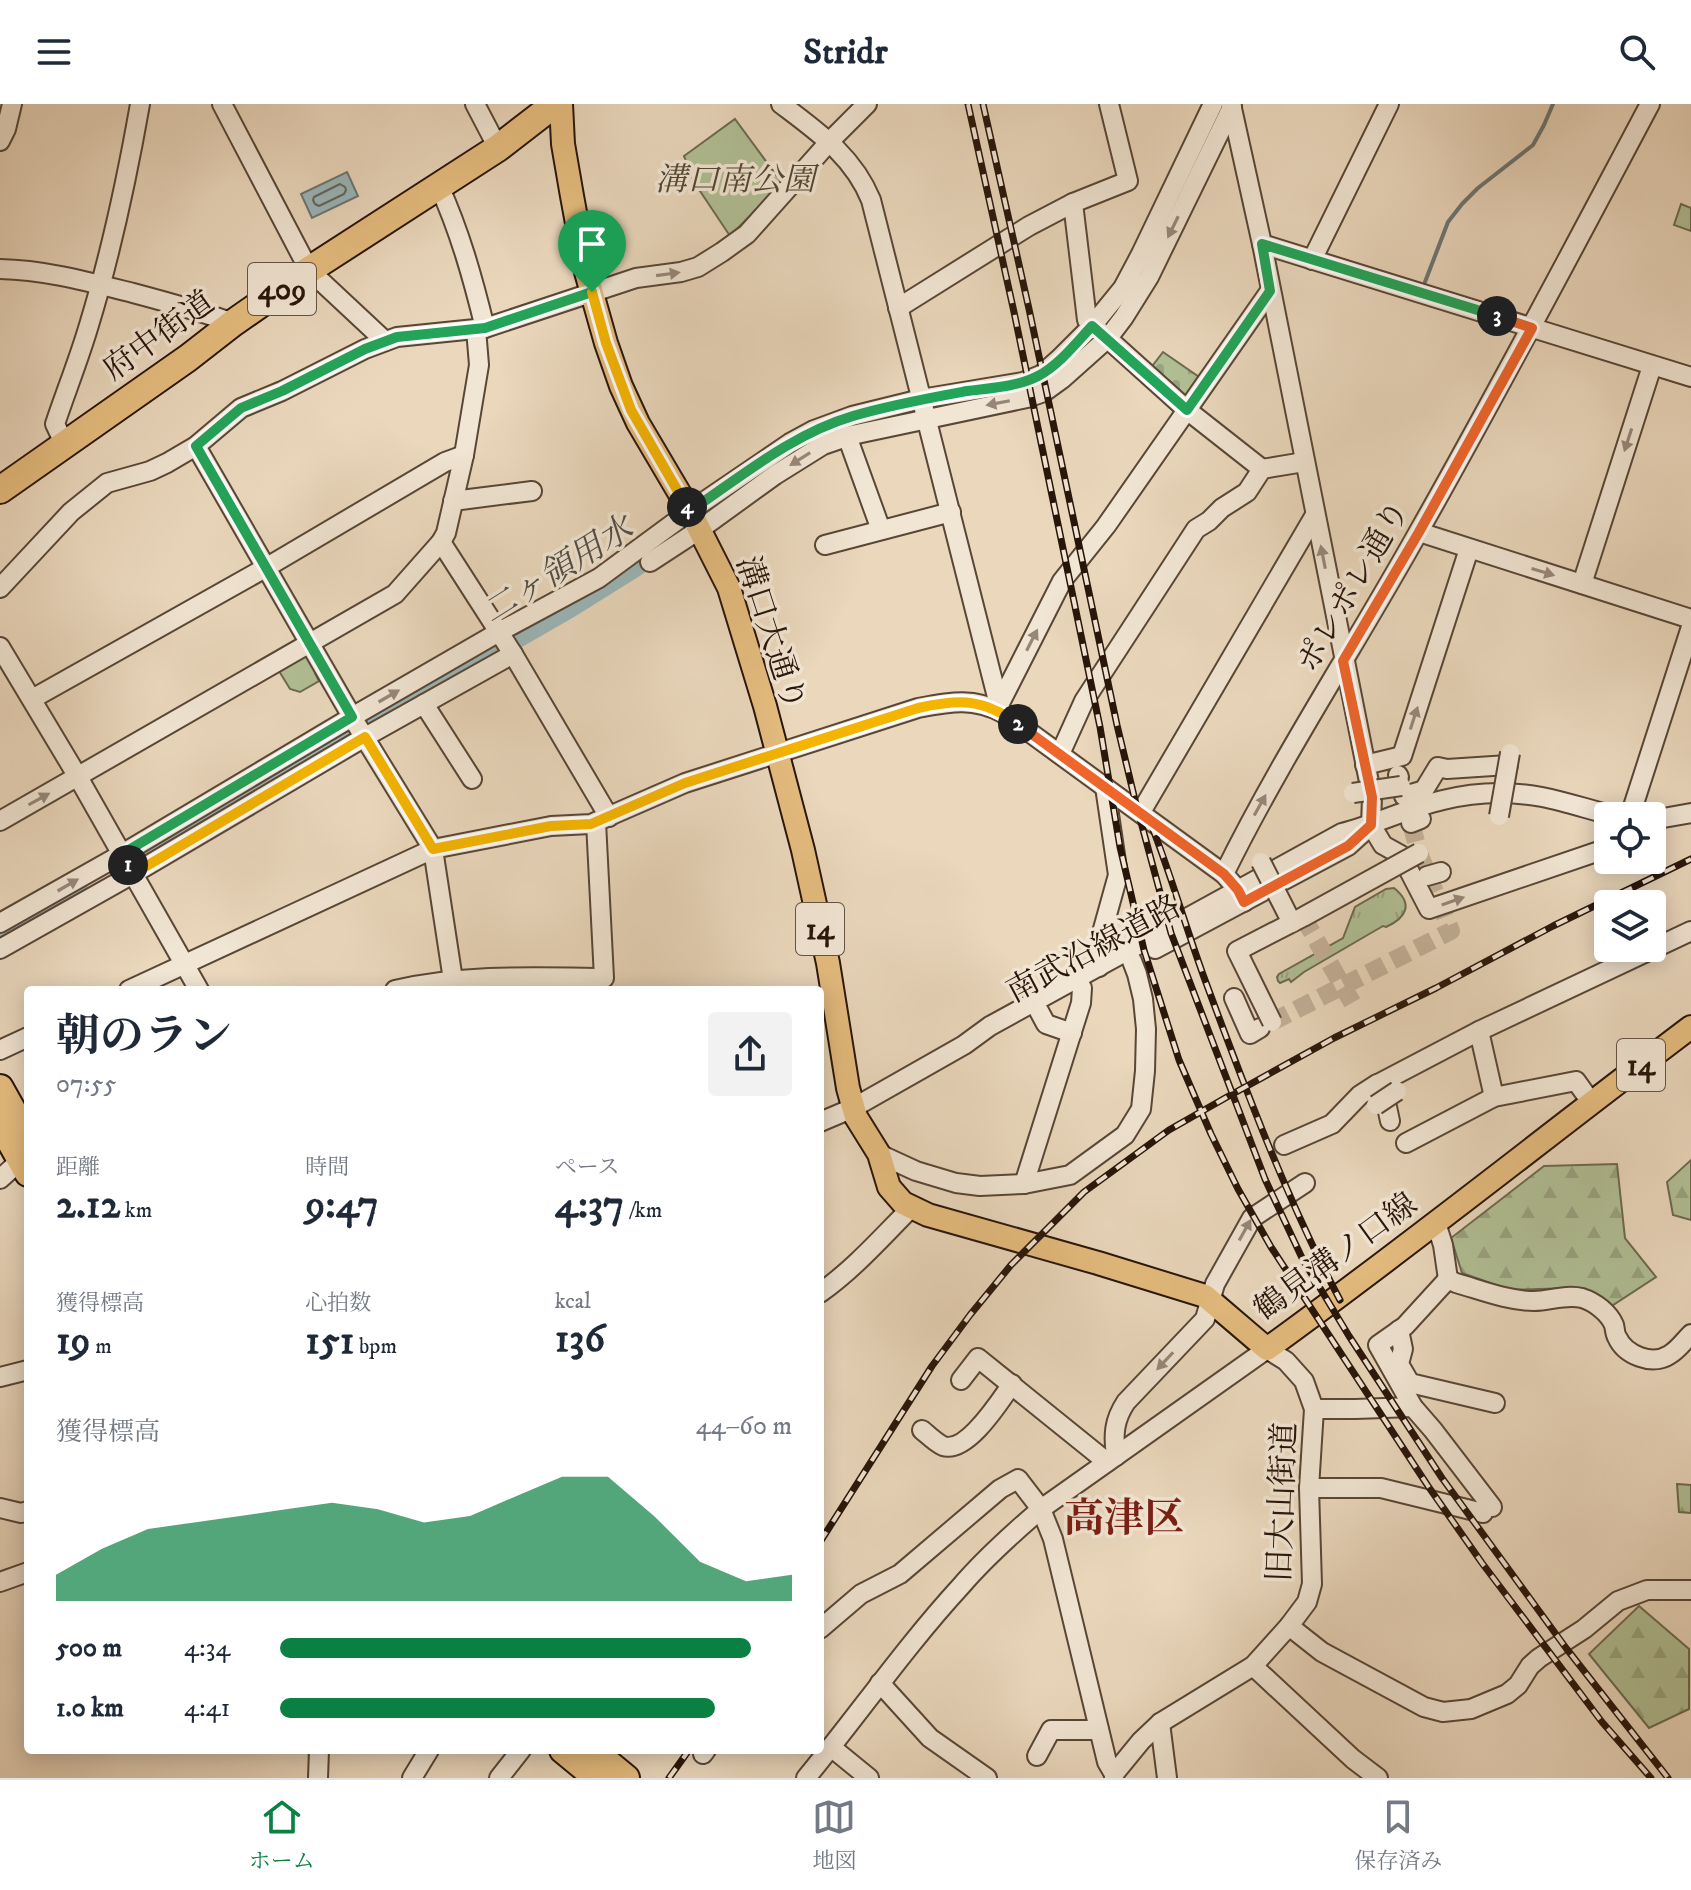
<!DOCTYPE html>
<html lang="ja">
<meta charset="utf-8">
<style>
:root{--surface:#fff;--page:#f2f2f3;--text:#1f2937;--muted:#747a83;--line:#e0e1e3;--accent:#0b8043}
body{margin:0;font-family:"IM FELL DW Pica","Noto Serif JP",serif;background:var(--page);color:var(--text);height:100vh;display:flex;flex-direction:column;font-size:30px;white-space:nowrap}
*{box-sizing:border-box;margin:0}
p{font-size:26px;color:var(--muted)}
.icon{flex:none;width:44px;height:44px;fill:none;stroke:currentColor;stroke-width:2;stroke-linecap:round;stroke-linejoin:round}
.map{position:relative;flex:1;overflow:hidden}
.drawer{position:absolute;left:24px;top:882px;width:800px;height:768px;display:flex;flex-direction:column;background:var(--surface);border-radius:8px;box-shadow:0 4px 20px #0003}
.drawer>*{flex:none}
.buttons{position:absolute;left:1594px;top:698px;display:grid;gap:16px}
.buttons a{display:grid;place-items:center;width:72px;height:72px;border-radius:8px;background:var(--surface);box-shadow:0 4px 20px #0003;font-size:40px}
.pin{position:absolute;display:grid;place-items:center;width:68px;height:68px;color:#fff;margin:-82px -34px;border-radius:50% 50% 50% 0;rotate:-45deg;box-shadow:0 0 8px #0007}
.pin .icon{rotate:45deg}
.km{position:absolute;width:40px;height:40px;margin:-20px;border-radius:50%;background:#222;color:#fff;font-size:22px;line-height:40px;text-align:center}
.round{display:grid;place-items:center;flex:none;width:84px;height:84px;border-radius:8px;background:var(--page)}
.overview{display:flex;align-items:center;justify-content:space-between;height:136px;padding:0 32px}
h1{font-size:44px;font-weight:700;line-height:60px}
.stats{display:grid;grid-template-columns:repeat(3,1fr);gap:12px;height:136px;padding:8px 32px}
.stats div{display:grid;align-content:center}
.stats b{font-size:40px;font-weight:700}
.stats small{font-size:22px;font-weight:400}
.stats p{font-size:22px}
.chart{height:224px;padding:16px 32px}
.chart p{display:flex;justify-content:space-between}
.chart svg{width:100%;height:144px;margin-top:8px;fill:var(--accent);opacity:.7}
ul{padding:0 32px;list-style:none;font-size:26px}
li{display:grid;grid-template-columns:128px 96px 1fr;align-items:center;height:60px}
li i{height:20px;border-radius:10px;background:var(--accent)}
header{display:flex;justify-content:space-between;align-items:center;height:104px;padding:0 32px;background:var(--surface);font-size:36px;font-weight:700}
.tabs{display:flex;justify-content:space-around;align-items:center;height:112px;border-top:2px solid var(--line);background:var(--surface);font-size:22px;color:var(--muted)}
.tabs a{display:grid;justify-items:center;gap:4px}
.tabs .selected{color:var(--accent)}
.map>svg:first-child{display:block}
.grass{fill:url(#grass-tufts);stroke:#6c6a50;stroke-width:2}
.forest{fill:url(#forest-firs);stroke:#6c6a50;stroke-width:2}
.cemetery{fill:url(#cemetery-stones);stroke:#6c6a50;stroke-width:2}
.park{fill:#b1bf95;stroke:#6c6a50;stroke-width:2}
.water{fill:#9bb7ba;stroke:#6d7674;stroke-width:2}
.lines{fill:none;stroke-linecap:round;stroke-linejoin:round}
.shore{stroke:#626662;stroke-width:2}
.stream{stroke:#6d7674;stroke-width:4}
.river{stroke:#9bb7ba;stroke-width:24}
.minor-tunnel{stroke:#c3b098;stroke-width:18;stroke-dasharray:18 9;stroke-linecap:butt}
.minor-casing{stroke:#584636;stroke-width:22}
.major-casing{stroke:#28150a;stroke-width:26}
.highway-casing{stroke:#28150a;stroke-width:30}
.minor{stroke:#f1e5d3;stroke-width:18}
.major{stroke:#e5bc7e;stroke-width:22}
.highway{stroke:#e5bc7e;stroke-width:26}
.rail-casing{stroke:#28150a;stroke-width:7}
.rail{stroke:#f1e5d3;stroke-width:4;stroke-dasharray:12;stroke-linecap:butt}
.minor-bridge-casing{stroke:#584636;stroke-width:22;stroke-linecap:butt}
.minor-bridge{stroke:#f1e5d3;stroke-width:18}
.oneway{fill:#978779}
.split-1-casing{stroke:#fff;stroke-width:16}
.split-2-casing{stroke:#fff;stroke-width:16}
.split-3-casing{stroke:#fff;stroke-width:16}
.split-4-casing{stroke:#fff;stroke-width:16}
.split-5-casing{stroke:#fff;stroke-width:16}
.split-1{stroke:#22a559;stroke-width:10}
.split-2{stroke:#f5b400;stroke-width:10}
.split-3{stroke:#f0652b;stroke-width:10}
.split-4{stroke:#22a559;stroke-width:10}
.split-5{stroke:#f5b400;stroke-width:10}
.labels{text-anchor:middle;stroke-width:7;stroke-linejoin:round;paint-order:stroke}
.shield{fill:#f1e5d3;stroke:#645346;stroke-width:2}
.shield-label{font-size:30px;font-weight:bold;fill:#28150a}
.park-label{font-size:32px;font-style:italic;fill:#514834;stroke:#f1e5d3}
.street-label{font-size:32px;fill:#28150a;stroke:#f1e5d3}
.water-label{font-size:34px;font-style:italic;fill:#504e48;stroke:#f1e5d3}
.district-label{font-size:40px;font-weight:bold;fill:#7a1f14;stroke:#f1e5d3}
</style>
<header><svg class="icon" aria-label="menu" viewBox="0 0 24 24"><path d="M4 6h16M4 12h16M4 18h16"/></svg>Stridr<svg class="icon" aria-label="search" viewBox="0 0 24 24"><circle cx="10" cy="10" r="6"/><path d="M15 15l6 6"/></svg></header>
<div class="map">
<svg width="1691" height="1674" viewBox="0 0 1691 1674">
<defs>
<pattern id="grass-tufts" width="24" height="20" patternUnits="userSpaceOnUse" patternTransform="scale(2)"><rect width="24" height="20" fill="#b1bf95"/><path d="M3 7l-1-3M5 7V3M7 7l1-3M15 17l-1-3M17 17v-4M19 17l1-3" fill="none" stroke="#98a37f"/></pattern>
<pattern id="forest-firs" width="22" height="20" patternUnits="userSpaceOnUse" patternTransform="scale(2)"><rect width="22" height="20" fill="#b1bf95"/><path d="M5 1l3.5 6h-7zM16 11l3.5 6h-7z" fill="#98a37f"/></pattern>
<pattern id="cemetery-stones" width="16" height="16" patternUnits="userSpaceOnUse" patternTransform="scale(2)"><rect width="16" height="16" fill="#b1bf95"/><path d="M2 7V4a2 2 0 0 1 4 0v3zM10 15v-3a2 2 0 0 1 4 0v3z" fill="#98a37f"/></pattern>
</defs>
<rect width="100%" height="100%" fill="#ead7bc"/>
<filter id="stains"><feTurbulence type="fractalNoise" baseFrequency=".0025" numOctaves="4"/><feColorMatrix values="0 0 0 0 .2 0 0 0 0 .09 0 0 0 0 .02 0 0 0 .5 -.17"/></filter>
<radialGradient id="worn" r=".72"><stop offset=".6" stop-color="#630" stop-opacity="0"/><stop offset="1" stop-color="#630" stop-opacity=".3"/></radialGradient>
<path class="grass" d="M 1394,784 C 1414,800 1406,814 1386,823 L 1383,822 L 1304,868 L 1291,878 L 1289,875 L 1280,879 L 1278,877 L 1277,873 L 1279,870 L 1343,834 L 1355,803 L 1386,785 Z"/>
<g class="forest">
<polygon points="1691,1056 1691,1116 1673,1111 1667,1078"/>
<polygon points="1617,1060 1625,1134 1656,1173 1610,1203 1571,1184 1510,1186 1462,1169 1451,1134 1544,1062"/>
<polygon points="1677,1380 1691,1381 1691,1409 1679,1408"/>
<polygon points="1639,1502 1689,1545 1689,1605 1649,1624 1589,1550"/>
</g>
<polygon class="cemetery" points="1163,248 1202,275 1185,298 1150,265"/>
<g class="park">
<polygon points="735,15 782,79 730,132 694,78 684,52"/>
<polygon points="1681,100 1691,104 1691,127 1674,121"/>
<polygon points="306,545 319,566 315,569 319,577 300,588 290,585 279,567"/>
</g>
<polygon class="water" points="347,68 358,92 312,114 301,90"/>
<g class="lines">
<polygon class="shore" points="340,80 345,83 346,86 344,90 319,102 315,100 313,96 314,93"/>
<polyline class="stream" points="1425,178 1448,118 1462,100 1478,84 1533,41 1544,21 1553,0"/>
<g class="river">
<polyline points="1057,267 1095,234 1117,207 1134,182"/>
<polyline points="146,746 569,502 633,462 779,355 816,335 853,320 1010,288"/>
<polyline points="0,832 76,786"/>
</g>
<g class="minor-tunnel">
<polyline points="1303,813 1353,900"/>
<polyline points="1272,918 1451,827 1419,749 1407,704"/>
</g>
<defs>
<g id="minor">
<polyline points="222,0 309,166 385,237"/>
<polyline points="475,0 498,44"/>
<path d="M 781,0 C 818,28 853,52 871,96 L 997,593 L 997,605"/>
<polyline points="1109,0 1128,77 1073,99 1087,216 1187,306 1262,365"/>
<polyline points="1231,0 1262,140 1372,693 1371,721 1383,741 1401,751 1429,805 1608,744"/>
<polyline points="0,37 6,25 12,0"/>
<path d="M 439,82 C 460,128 473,175 485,224"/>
<polyline points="1262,140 1691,273"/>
<polyline points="1312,156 1389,0"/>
<path d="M 0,165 C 46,166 89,178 133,189 C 167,198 200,207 233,219"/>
<polyline points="898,204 1029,122 1073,99"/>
<polyline points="847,332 881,426"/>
<path d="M 64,339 L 55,320 C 66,287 79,255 89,221 C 111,149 127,74 140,0"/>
<polyline points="196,342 355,618 433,745 453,876"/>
<polyline points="453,397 532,387"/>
<polyline points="1419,428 1691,515"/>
<polyline points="441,438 513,550 609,713"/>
<polyline points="825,441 951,408"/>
<polyline points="650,458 699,426 775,371 823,341 852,331 1027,294 1044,288 1062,275 1108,234 1124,213 1149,173 1232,3"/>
<polyline points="1582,480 1652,262"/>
<polyline points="0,484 71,408 107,379 150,367 167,359 196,342 241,304 282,287 365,245 397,233 485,224 636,174 681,168 698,163 722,148 747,130 830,37 867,0"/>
<polyline points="0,543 78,673 199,886"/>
<polyline points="32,595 267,463 445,358 464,351"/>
<polyline points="424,600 472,675"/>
<polyline points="997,605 1062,477 1106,422 1270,187"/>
<polyline points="1060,650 1084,597 1196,425 1209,417 1222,404 1247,388 1262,365 1304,358"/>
<polyline points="1365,661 1402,652 1469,445"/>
<polyline points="1398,671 1399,673"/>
<polyline points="1404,692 1424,686 1438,663 1447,665 1508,661"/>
<polyline points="1141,708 1315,411"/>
<polyline points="1630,712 1691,523"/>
<polyline points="1652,716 1691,709"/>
<polyline points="0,717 395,490 441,438 446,429 464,351 479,261 476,225"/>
<polyline points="1411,719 1421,715"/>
<path d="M 1224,770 C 1282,652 1355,542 1419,427 C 1499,286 1574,143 1650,0"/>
<polyline points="1427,772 1441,768"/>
<polyline points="0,819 122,750 352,613 499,528 599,474 690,407 790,339 814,326 852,312 921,295 1023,278 1041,271 1059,255 1092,222 1123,184 1141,150 1213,0"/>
<polyline points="0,845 133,770 365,633 513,550"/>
<polyline points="1155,845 1348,742 1369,723"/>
<polyline points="1099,863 1098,843 1118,771 1105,683"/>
<path d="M 129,886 L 433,745 L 551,722 L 591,720 L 685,679 L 918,604 C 950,598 973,593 1003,609 L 1224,770 L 1238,786 L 1244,798"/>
<path d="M 395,886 C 463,870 534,873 604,874 L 596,718"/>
<polyline points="1234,894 1250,930 1260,924"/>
<polyline points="1039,907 1046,920 1072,929"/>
<polyline points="1479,927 1494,993"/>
<polyline points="0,946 28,933"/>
<polyline points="1390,1017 1387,1003 1375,986 1376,981 1479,927 1691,827"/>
<path d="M 820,1018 L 853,1004 L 964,941 L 990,922 L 1342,729 C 1377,720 1408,704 1443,696 C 1475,688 1510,687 1542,693 C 1567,698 1590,706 1615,712"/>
<polyline points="1406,1039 1494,993 1576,977 1591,998"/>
<polyline points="1284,1041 1332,1020 1360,991 1377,980"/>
<polyline points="879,1050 916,1067 956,1079 980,1082 1024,1080 1070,1071 1125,1031 1141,1005 1145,967 1146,925 1143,895 1137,870 1132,857"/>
<polyline points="0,1075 21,1056"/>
<polyline points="1024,1080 1081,899 1082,884"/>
<path d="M 1436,1119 L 1443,1141 L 1448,1175 L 1456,1179 C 1481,1186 1508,1197 1534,1197 C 1550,1197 1565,1190 1582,1194 C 1595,1198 1609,1209 1614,1221 C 1615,1225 1615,1230 1617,1233 C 1625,1251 1652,1262 1669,1251 C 1678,1246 1684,1237 1691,1230"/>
<polyline points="1448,1175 1405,1222 1378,1241 1413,1303 1433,1326 1492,1403"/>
<path d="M 820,1189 C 854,1165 882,1133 911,1104"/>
<polyline points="1399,1226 1403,1245 1399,1260 1410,1279 1495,1299"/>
<polyline points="0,1273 28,1266"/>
<polyline points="961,1276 978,1254 1107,1358"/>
<polyline points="1314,1305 1355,1305 1413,1303"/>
<path d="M 922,1326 C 928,1331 936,1339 943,1342 C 967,1350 1000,1297 1012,1280"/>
<path d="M 1116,1352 C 1113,1331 1114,1316 1126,1298 L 1205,1215 L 1215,1180 L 1252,1114 L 1305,1079"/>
<polyline points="1309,1384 1381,1384 1483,1409"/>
<polyline points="0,1404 21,1409 28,1407"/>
<polyline points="0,1478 28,1468"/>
<polyline points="1289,1522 1322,1548 1424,1603 1443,1608 1471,1605 1507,1590 1518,1581 1530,1562 1539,1554 1584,1525 1618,1497 1647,1486 1691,1486"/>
<polyline points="820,1525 861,1490 900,1470 1000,1385 1018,1375 1041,1405 1053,1435 1107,1658 1114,1670"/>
<polyline points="1253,1562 1353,1655 1378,1674"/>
<polyline points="880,1579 930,1634 987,1674"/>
<polyline points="1160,1619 1167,1674"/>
<polyline points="831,1643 869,1674"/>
<polyline points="703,1650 706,1646"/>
<polyline points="1037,1652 1051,1626 1099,1626"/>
<polyline points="318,1674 319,1646"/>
<polyline points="412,1674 429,1646"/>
<polyline points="499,1674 521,1646"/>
<path d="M 806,1674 C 858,1611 905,1543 961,1482 C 985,1454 1013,1429 1041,1405 L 1267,1245 L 1286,1257 L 1304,1277 L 1314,1305 L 1309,1384 L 1312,1480 L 1307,1498 L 1289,1522 L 1253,1562 L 1160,1619 L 1141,1637 L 1114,1670 L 1114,1674"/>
</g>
<path id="major" d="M 561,0 L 563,40 L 572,92 L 586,168 L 606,239 L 621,282 L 638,319 L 690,407 L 729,484 L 765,602 L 803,746 L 828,859 L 848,984 L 856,1013 L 879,1050 L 889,1083 L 903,1099 L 928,1111 L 1098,1159 L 1205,1192 L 1267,1245 C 1411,1141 1549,1030 1691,923"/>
<g id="highway">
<polyline points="0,386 188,254 233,219 309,166 498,44 555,0"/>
<polyline points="0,984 28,1034"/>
<polyline points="0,1019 28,1069"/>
<polyline points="563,1646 597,1674"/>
<polyline points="592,1646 626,1674"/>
</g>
</defs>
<use href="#minor" class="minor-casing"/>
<use href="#major" class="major-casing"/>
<use href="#highway" class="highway-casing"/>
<use href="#minor" class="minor"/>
<use href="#major" class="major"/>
<use href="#highway" class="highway"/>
<defs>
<g id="rail">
<polyline points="968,0 1014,208 1100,623 1120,743 1144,846 1179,956 1211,1030 1238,1085 1271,1143 1428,1382 1482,1459 1602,1618 1651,1674"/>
<polyline points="983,0 1029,205 1117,621 1135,696 1171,829 1265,1075 1303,1156 1349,1232 1442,1374 1566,1544 1668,1674"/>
<path d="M 1151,720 C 1171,771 1186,824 1205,876 C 1245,984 1286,1094 1340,1196"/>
<polyline points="820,1438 932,1262 970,1211 1011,1161 1084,1088 1169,1026 1227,993 1334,934 1436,884 1553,822 1691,755"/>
<polyline points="669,1674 689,1646"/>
</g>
</defs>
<use href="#rail" class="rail-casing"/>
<use href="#rail" class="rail"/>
<defs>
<g id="minor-bridge">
<polyline points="1353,689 1401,682"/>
<polyline points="1499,712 1510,649"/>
<polyline points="1261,758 1292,819"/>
<polyline points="1272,918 1237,847 1303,813 1419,749"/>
<polyline points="1376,1001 1397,987"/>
</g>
</defs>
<use href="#minor-bridge" class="minor-bridge-casing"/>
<use href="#minor-bridge" class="minor-bridge"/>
</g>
<defs><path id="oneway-solid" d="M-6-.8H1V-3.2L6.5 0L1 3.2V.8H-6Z" transform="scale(2)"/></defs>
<g class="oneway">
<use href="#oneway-solid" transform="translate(1173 123) rotate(116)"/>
<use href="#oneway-solid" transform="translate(668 170) rotate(-8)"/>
<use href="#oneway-solid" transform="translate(998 299) rotate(169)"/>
<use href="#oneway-solid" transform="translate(1628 336) rotate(108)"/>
<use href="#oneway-solid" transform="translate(800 355) rotate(148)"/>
<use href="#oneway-solid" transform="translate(1323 453) rotate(-101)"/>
<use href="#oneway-solid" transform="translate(1543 468) rotate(17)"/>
<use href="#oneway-solid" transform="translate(1032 536) rotate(-63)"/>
<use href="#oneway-solid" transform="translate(389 592) rotate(-30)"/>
<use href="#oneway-solid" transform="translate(1414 614) rotate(-72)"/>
<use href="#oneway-solid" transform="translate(39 695) rotate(-29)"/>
<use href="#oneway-solid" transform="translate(1260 701) rotate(-61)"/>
<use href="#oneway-solid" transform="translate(68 781) rotate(-30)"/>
<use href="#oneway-solid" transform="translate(1453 797) rotate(-19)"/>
<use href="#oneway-solid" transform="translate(1245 1126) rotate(-61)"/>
<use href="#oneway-solid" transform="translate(1165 1257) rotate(133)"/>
</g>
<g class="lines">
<defs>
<polyline id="split-1" points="128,761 122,750 352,613 196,342 241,304 282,287 365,245 397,233 485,224 592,188"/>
<path id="split-2" d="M 128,761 L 133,770 L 365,633 L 433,745 L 551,722 L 591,720 L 685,679 L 918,604 C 960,595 982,594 1018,620"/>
<polyline id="split-3" points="1018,620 1224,770 1238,786 1244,798 1348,742 1371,721 1372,693 1343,557 1419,428 1532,224 1497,212"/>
<path id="split-4" d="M 687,403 L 690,407 C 742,372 792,330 853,312 C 890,301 929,294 967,287 C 990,284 1017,283 1038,272 C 1059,261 1076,239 1092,222 L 1187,306 L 1270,187 L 1262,140 L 1497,212"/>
<polyline id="split-5" points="592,188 606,239 631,306 687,403"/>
</defs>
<use href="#split-1" class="split-1-casing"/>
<use href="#split-2" class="split-2-casing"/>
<use href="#split-3" class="split-3-casing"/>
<use href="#split-4" class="split-4-casing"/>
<use href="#split-5" class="split-5-casing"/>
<use href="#split-1" class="split-1"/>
<use href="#split-2" class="split-2"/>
<use href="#split-3" class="split-3"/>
<use href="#split-4" class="split-4"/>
<use href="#split-5" class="split-5"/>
</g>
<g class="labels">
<g class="shield">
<rect x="248" y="159" width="68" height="52" rx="6"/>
<rect x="796" y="799" width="48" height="52" rx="6"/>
<rect x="1617" y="935" width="48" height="52" rx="6"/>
</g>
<g class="shield-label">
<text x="282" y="195">409</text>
<text x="820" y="835">14</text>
<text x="1641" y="971">14</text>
</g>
<g class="park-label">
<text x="735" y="86">溝口南公園</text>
</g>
<g class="street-label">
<text transform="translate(158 231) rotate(-36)" y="11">府中街道</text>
<text transform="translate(1352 482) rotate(-60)" y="11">ポレポレ通り</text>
<text transform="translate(772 529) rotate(72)" y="11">溝口大通り</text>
<text transform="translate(1093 844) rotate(-28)" y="11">南武沿線道路</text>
<text transform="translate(1335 1152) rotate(-36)" y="11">鶴見溝ノ口線</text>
<text transform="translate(1281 1398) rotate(-88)" y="11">旧大山街道</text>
</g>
<g class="water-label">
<text transform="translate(557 465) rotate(-32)" y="12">二ヶ領用水</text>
</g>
<g class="district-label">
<text x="1124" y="1427">高津区</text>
</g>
</g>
<rect width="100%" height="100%" filter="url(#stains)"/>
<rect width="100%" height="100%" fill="url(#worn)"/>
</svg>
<div class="buttons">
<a><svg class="icon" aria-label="locate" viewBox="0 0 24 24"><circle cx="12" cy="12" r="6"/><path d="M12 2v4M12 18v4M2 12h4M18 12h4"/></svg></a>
<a><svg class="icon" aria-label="layers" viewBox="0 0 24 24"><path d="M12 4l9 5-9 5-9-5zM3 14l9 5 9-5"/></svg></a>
</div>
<div class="pin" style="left:592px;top:188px;background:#1e9e55"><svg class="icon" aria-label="arrive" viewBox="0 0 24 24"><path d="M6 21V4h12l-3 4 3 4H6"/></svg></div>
<b class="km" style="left:128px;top:761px">1</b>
<b class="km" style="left:1018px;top:620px">2</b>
<b class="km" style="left:1497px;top:212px">3</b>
<b class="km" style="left:687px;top:403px">4</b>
<section class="drawer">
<div class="overview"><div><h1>朝のラン</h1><p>07:55</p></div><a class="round"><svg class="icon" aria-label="share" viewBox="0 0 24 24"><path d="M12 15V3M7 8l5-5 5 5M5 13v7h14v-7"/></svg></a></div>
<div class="stats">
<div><p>距離</p><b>2.12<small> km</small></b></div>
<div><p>時間</p><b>9:47</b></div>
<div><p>ペース</p><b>4:37<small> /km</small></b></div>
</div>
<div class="stats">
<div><p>獲得標高</p><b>19<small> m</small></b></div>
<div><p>心拍数</p><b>151<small> bpm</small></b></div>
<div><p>kcal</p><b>136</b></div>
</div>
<div class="chart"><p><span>獲得標高</span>44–60 m</p>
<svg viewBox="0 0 160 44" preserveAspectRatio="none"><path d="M0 44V36L10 28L20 22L30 20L40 18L50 16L60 14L70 16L80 20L90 18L100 12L110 6L120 6L130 18L140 32L150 38L160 36V44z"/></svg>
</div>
<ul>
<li><b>500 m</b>4:34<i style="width:92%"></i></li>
<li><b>1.0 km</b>4:41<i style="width:85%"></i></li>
</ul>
</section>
</div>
<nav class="tabs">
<a class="selected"><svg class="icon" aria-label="home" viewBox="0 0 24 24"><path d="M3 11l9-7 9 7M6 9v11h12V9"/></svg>ホーム</a>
<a><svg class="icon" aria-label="map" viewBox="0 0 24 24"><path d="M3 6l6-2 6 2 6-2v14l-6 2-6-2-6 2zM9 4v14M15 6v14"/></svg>地図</a>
<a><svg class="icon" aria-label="saved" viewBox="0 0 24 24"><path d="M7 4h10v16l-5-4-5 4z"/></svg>保存済み</a>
</nav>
